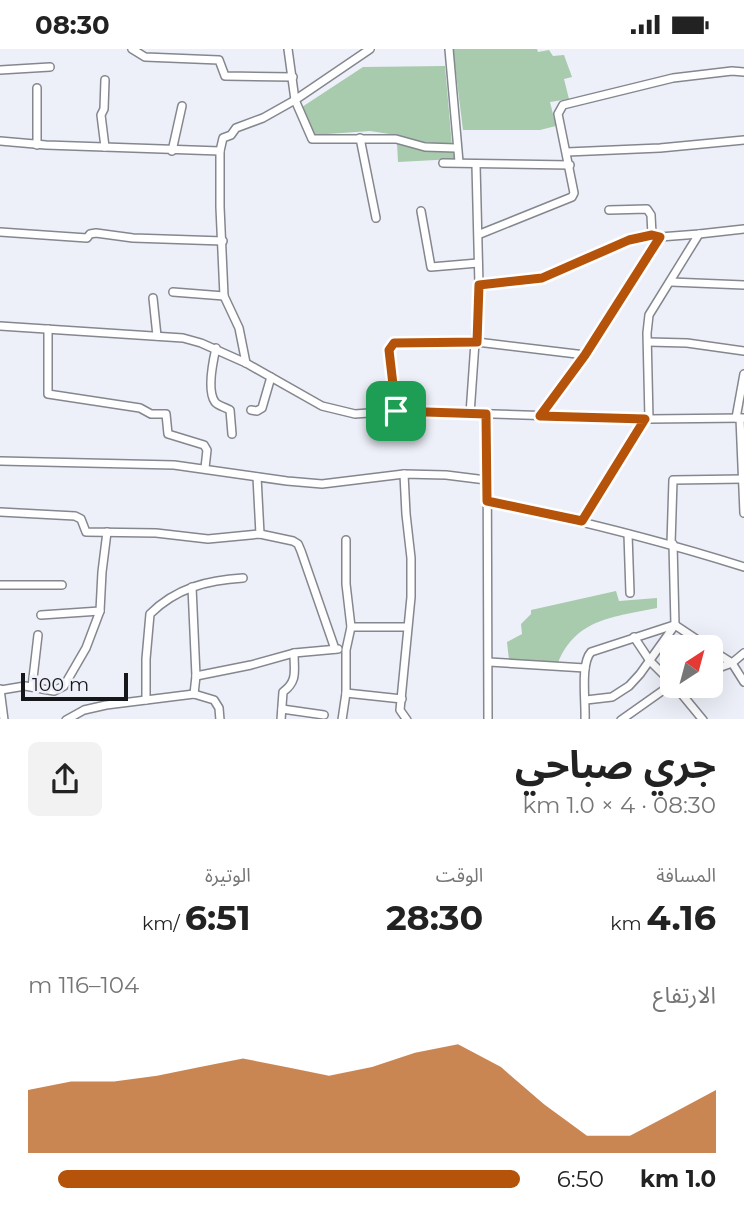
<!DOCTYPE html>
<html lang="ar">
<meta charset="utf-8">
<style>
:root{--surface:#fff;--page:#f2f2f2;--text:#222;--muted:#767676;--accent:#b45309}
body{margin:0;font-family:Montserrat,"Noto Sans Arabic",sans-serif;background:var(--page);color:var(--text);direction:rtl;height:100vh;display:flex;flex-direction:column;font-size:26px;white-space:nowrap}
*{box-sizing:border-box;margin:0}
p{font-size:23px;color:var(--muted)}
.icon{flex:none;width:38px;height:38px;fill:none;stroke:currentColor;stroke-width:2;stroke-linecap:round;stroke-linejoin:round}
.map{position:relative;height:670px;overflow:hidden;direction:ltr}
.details{display:flex;flex-direction:column;background:var(--surface);flex:1}
.details>*{flex:none}
.needle{width:46px;rotate:36deg}
.buttons{position:absolute;left:660px;top:586px;display:grid;gap:14px}
.buttons a{display:grid;place-items:center;width:63px;height:63px;border-radius:10px;background:var(--surface);box-shadow:0 7px 28px #0002;font-size:35px}
.scale{position:absolute;left:21px;bottom:18px;width:107px;box-sizing:border-box;padding-left:7px;border:4px solid #16171a;border-top:0;font-size:19px;line-height:24px;white-space:nowrap;color:#16171a;-webkit-text-stroke:5px #eef0f9;paint-order:stroke}
.pin{position:absolute;display:grid;place-items:center;width:60px;height:60px;color:#fff;margin:-30px;border-radius:14px;box-shadow:0 4px 10px #0006}
.round{display:grid;place-items:center;flex:none;width:74px;height:74px;border-radius:10px;background:var(--page)}
.overview{display:flex;align-items:center;justify-content:space-between;height:119px;padding:0 28px}
h1{font-size:38px;font-weight:700;line-height:52px}
.figures{display:grid;grid-template-columns:repeat(3,1fr);gap:10px;height:119px;padding:7px 28px}
.figures div{display:grid;align-content:center}
.figures b{font-size:35px;font-weight:700}
.figures small{font-size:19px;font-weight:400}
.figures p{font-size:19px}
.chart{height:196px;padding:14px 28px}
.chart p{display:flex;justify-content:space-between}
.chart svg{width:100%;height:126px;margin-top:7px;fill:var(--accent);opacity:.7}
ul{padding:0 28px;list-style:none;font-size:23px}
li{display:grid;grid-template-columns:112px 84px 1fr;align-items:center;height:52px}
li i{height:18px;border-radius:9px;background:var(--accent)}
.status{display:flex;justify-content:space-between;align-items:center;height:49px;padding:0 35px;background:var(--surface);direction:ltr}
.status svg{height:19px;fill:currentColor}
.map>svg:first-child{display:block}
.green{fill:#a8caad}
.lines{fill:none;stroke-linecap:round;stroke-linejoin:round}
.minor-casing{stroke:#84878e;stroke-width:10}
.minor{stroke:#fff;stroke-width:7}
.route-casing{stroke:#fff;stroke-width:14}
.route{stroke:#b45309;stroke-width:9}
</style>
<div class="status"><b>08:30</b><svg viewBox="0 0 49 12"><path d="M0 12V9h3v3zM5 12V6h3v6zM10 12V3h3v9zM15 12V0h3v12zM26 1h20v11H26zM47 4h2v5h-2z"/></svg></div>
<div class="map">
<svg width="744" height="671" viewBox="0 0 744 671">
<rect width="100%" height="100%" fill="#eef0f9"/>
<g class="green">
<polygon points="453,0 537,0 538,3 549,1 553,7 564,6 572,28 564,30 569,50 550,53 556,77 540,81 463,81"/>
<polygon points="445,17 452,97 419,95 396,86 370,82 313,86 302,58 363,18"/>
<polygon points="397,94 423,100 453,103 455,110 398,113"/>
<path d="M 616,542 L 619,552 L 657,549 L 657,559 C 615,568 576,569 558,614 L 509,611 L 507,593 L 522,585 L 521,575 L 531,565 L 531,561 Z"/>
</g>
<g class="lines">
<defs>
<g id="minor">
<polyline points="132,0 145,8 219,11 225,27 293,28"/>
<polyline points="288,0 295,51 312,90 396,90 425,98 456,99"/>
<polyline points="449,0 459,113"/>
<polyline points="0,21 50,18"/>
<polyline points="360,89 376,169"/>
<polyline points="0,92 46,96 220,102"/>
<polyline points="37,96 37,39"/>
<polyline points="105,98 101,66 104,60 105,31"/>
<polyline points="172,102 182,57"/>
<polyline points="567,103 660,99 744,91"/>
<polyline points="443,114 570,116"/>
<polyline points="609,161 647,160 651,166 652,186"/>
<polyline points="421,162 431,218 478,214"/>
<polyline points="0,183 87,189 90,185 96,184 133,189 223,192"/>
<polyline points="480,185 572,148 574,144 558,65 563,56 673,29 732,22 744,23"/>
<polyline points="671,233 744,236"/>
<polyline points="479,236 542,229 630,191 652,186 660,188 699,185 744,180"/>
<polyline points="173,243 224,247"/>
<polyline points="153,249 157,287"/>
<polyline points="0,277 183,289 201,294 246,314 322,357 355,365 396,362 649,370 744,369"/>
<polyline points="48,280 48,345 140,359 151,365 166,365 168,385 204,396 207,401 205,419"/>
<polyline points="648,293 687,294 744,302"/>
<path d="M 216,299 C 213,312 207,342 215,353 C 218,357 225,358 230,361 L 232,385"/>
<polyline points="246,314 239,279 224,247 220,158 220,102 223,89 231,86 236,79 263,69 295,51 370,0"/>
<polyline points="251,361 257,362 262,359 271,328"/>
<polyline points="396,362 389,301 394,294 477,293 585,306"/>
<polyline points="470,365 479,236 476,116"/>
<polyline points="487,365 488,671"/>
<polyline points="540,367 585,306 660,188"/>
<polyline points="736,369 744,325"/>
<polyline points="740,369 744,464"/>
<polyline points="649,370 647,284 649,266 699,185"/>
<polyline points="0,412 174,416 287,432 322,435 404,425 446,426 486,431"/>
<polyline points="404,425 406,465 411,509 411,548 400,661 407,671"/>
<polyline points="257,428 260,485"/>
<path d="M 487,452 C 574,470 659,491 744,518"/>
<polyline points="0,463 75,467 81,470 86,483 156,484 208,490 260,485 293,492 298,495 301,502 335,600"/>
<polyline points="582,472 645,370"/>
<polyline points="628,485 630,544"/>
<polyline points="671,495 673,431 744,430"/>
<polyline points="0,536 62,536"/>
<polyline points="192,538 196,627 194,645"/>
<polyline points="41,566 100,562"/>
<polyline points="675,576 708,598"/>
<polyline points="351,578 407,578"/>
<polyline points="634,588 650,612 672,634"/>
<polyline points="710,600 732,614 744,633"/>
<polyline points="489,613 585,619"/>
<polyline points="710,622 732,614 744,604"/>
<polyline points="196,627 251,616 294,604 338,600"/>
<polyline points="675,637 703,671"/>
<polyline points="32,638 38,586"/>
<polyline points="0,640 4,671"/>
<polyline points="1,641 25,637 54,642 64,637 86,599 100,562 102,523 107,483"/>
<polyline points="346,644 402,650"/>
<path d="M 146,651 L 146,610 L 150,565 C 176,539 208,531 243,529"/>
<polyline points="586,651 612,648 629,637 640,625 675,576 673,495"/>
<polyline points="282,660 324,666"/>
<polyline points="66,671 84,661 106,656 194,645 214,651 219,659 220,671"/>
<path d="M 281,671 L 283,643 C 298,632 294,622 294,604"/>
<polyline points="342,671 346,644 346,601 351,578 346,535 346,491"/>
<path d="M 585,671 C 586,653 580,615 591,603 L 674,576"/>
<polyline points="621,671 672,635"/>
</g>
</defs>
<use href="#minor" class="minor-casing"/>
<use href="#minor" class="minor"/>
</g>
<g class="lines">
<defs>
<polygon id="route" points="652,186 660,188 585,306 540,367 645,370 582,472 487,452 486,365 396,362 389,301 394,294 477,293 479,236 542,229 629,191"/>
</defs>
<use href="#route" class="route-casing"/>
<use href="#route" class="route"/>
</g>
</svg>
<div class="buttons">
<a><svg class="needle" viewBox="-14 -14 28 28"><path d="M0-13l5 13h-10z" fill="#e53935"/><path d="M0 13l5-13h-10z" fill="#767676"/></svg></a>
</div>
<div class="scale">100 m</div>
<div class="pin" style="left:396px;top:362px;background:#1e9e55"><svg class="icon" aria-label="arrive" viewBox="0 0 24 24"><path d="M6 21V4h12l-3 4 3 4H6"/></svg></div>
</div>
<section class="details">
<div class="overview"><div><h1>جري صباحي</h1><p>08:30 · 4 × 1.0 km</p></div><a class="round"><svg class="icon" aria-label="share" viewBox="0 0 24 24"><path d="M12 15V3M7 8l5-5 5 5M5 13v7h14v-7"/></svg></a></div>
<div class="figures">
<div><p>المسافة</p><b>4.16<small> km</small></b></div>
<div><p>الوقت</p><b>28:30</b></div>
<div><p>الوتيرة</p><b>6:51<small> /km</small></b></div>
</div>
<div class="chart"><p><span>الارتفاع</span>104–116 m</p>
<svg viewBox="0 0 160 44" preserveAspectRatio="none"><path d="M0 44V22L10 19L20 19L30 17L40 14L50 11L60 14L70 17L80 14L90 9L100 6L110 14L120 27L130 38L140 38L150 30L160 22V44z"/></svg>
</div>
<ul>
<li><b>1.0 km</b>6:50<i style="width:94%"></i></li>
</ul>
</section>
